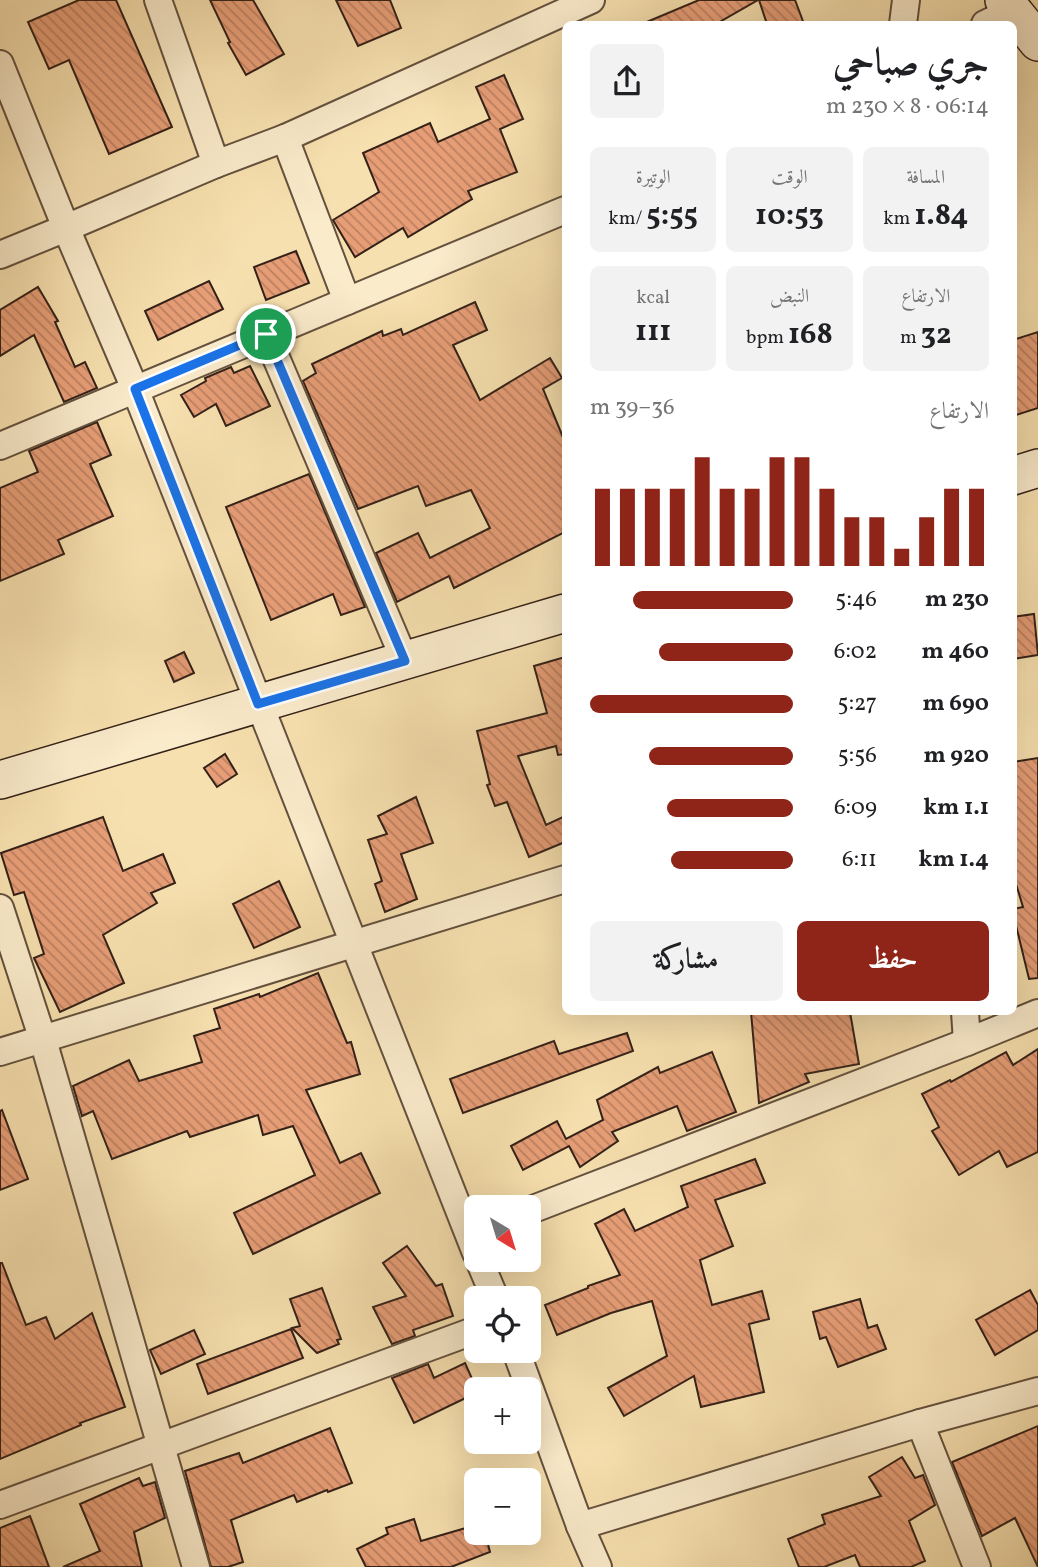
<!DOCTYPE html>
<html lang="ar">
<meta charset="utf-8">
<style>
:root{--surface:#fff;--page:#f2f2f2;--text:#202124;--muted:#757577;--accent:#8f2418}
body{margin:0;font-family:Vollkorn,Amiri,serif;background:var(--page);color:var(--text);direction:rtl;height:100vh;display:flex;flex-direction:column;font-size:26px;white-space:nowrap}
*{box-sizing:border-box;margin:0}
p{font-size:23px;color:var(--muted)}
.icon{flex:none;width:38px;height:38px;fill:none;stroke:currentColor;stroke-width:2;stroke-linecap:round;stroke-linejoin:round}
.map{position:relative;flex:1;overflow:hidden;direction:ltr}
.details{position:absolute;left:562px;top:21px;width:455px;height:994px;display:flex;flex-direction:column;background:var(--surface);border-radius:10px;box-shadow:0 7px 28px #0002;direction:rtl}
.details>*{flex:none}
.needle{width:46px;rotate:142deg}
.fabs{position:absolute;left:464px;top:1195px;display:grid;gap:14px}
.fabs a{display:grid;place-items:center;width:77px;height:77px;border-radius:10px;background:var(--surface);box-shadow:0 7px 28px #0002;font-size:35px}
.pin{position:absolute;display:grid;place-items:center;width:60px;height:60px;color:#fff;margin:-30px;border:4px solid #fff;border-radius:50%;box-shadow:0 2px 7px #0007}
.round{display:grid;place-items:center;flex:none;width:74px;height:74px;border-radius:10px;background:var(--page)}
.summary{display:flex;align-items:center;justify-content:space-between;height:119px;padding:0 28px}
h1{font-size:38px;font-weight:700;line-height:52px}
.figures{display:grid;grid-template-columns:repeat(3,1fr);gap:10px;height:119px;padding:7px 28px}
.figures div{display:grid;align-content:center;border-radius:10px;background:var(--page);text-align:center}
.figures b{font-size:30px;font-weight:700}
.figures small{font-size:19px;font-weight:400}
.figures p{font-size:19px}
.chart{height:196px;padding:14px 28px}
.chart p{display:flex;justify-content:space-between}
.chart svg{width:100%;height:126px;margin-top:7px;stroke:var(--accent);stroke-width:6}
.primary-button{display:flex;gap:14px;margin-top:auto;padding:14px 28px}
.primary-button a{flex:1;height:80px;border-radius:10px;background:var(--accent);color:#fff;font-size:28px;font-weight:700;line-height:80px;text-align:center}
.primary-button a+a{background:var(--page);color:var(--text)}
ul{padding:0 28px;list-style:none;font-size:23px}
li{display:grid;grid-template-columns:112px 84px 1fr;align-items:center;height:52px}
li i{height:18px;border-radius:9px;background:var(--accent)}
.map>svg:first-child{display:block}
.building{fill:url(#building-back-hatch);stroke:#332118;stroke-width:2}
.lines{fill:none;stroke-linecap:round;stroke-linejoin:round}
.street-casing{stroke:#64513e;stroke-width:30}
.secondary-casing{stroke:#332118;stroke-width:40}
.street{stroke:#faebcb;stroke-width:26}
.secondary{stroke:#faebcb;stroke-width:37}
.route-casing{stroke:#fff;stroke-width:14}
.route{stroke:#1a73e8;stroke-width:9}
</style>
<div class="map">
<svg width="1038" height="1567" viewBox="0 0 1038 1567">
<defs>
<pattern id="building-back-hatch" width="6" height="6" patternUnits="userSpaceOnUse" patternTransform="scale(1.75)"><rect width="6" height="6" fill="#e79e77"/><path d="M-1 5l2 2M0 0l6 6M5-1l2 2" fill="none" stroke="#bc8061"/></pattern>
</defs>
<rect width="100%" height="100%" fill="#f7e0af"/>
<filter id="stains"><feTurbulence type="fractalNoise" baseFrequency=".00286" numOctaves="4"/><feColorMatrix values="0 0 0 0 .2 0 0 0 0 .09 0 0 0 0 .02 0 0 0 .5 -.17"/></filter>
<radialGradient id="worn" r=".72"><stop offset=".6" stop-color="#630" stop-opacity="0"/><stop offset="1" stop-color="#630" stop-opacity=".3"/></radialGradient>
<g class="building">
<polygon points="79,0 116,0 172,127 109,154 69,60 49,69 28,22"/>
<polygon points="210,0 253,0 284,54 246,75 228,43 230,42"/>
<polygon points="336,0 390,0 401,28 358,46"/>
<polygon points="699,0 758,0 716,24 642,24"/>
<polygon points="759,0 795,0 804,24 767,24"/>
<polygon points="504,75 523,119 500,129 517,172 468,191 472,199 408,237 403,228 355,257 333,220 379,192 363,153 430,123 438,142 490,119 476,87"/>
<polygon points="296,251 309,283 266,300 254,267"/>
<polygon points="209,281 223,309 158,340 145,311"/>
<polygon points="38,287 58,321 55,322 75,367 85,362 97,388 64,402 34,335 0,356 0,310"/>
<polygon points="475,302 487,330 453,345 480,400 550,358 562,378 543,389 565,442 565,532 454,588 449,576 397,602 376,553 418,533 430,558 490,528 471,490 426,506 418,486 358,509 303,381 316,373 312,364 382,331 383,336 401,329 403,335"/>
<polygon points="1038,332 1038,408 1013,416 1013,340"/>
<polygon points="250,366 270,406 226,426 216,404 194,417 181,395 206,381 205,378 231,367 234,373"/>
<polygon points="97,422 111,455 90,464 113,516 58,540 64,554 0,581 0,488 38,472 29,451"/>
<polygon points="309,474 365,607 341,615 333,594 271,620 226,507"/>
<polygon points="1034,614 1038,655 1013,659 1013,617"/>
<polygon points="184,652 194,673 174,682 165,661"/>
<polygon points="565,657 565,754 558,755 556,746 518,756 546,825 565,816 565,842 529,857 507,802 495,806 487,785 490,784 477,731 547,713 534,666"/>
<polygon points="225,754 237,774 217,787 204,768"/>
<polygon points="1038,758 1038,978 1029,979 1013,913 1013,909 1023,907 1013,874 1013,762"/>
<polygon points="416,797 433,843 401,854 417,899 385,912 375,884 382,881 368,840 387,834 378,816"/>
<polygon points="103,817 123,871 163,854 175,883 151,893 157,903 103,935 124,983 60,1012 34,958 44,954 24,892 14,895 1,853"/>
<polygon points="279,881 300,927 254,948 233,904"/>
<polygon points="318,973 347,1043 351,1042 360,1074 306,1090 340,1163 361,1153 380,1193 253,1254 234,1213 315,1175 293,1126 263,1135 258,1115 190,1137 187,1131 112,1159 93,1111 82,1116 73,1086 129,1060 139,1081 202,1062 194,1036 220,1028 214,1009 259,994 260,997"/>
<polygon points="751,1012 850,1012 859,1064 805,1074 809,1082 759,1103"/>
<polygon points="627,1033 633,1051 463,1113 450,1079 554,1041 559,1054"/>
<polygon points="1038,1049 1038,1152 1007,1167 999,1151 959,1175 932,1131 939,1127 922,1094 950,1080 951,1082 1006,1052 1013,1065"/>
<polygon points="712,1052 736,1112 687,1131 677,1106 612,1132 618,1141 580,1167 569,1146 523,1170 511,1146 557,1121 566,1139 603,1120 597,1100 658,1067 660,1073"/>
<polygon points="2,1110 28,1179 0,1190 0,1111"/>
<polygon points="755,1159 765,1183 715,1200 733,1246 700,1260 712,1305 762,1291 769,1319 749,1324 764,1392 701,1407 694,1376 624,1416 608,1388 667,1356 652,1301 611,1313 557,1335 545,1305 588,1288 588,1286 620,1275 595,1224 624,1209 635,1231 688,1207 681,1186"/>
<polygon points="407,1246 436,1286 442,1284 453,1316 413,1330 415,1336 392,1344 373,1307 406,1296 383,1263"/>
<polygon points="0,1263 2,1263 26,1325 46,1317 55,1339 92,1313 125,1407 80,1423 81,1425 0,1459"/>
<polygon points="322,1288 341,1339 337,1340 339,1344 317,1353 292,1328 300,1326 290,1299"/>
<polygon points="1030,1290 1038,1305 1038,1330 995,1355 976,1320"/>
<polygon points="860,1299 868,1328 877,1325 886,1349 838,1367 826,1337 820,1339 813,1312"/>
<polygon points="291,1329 303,1358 208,1394 197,1364"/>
<polygon points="194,1330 205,1354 161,1374 150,1350"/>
<polygon points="465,1363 477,1390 476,1390 476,1393 414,1423 392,1378 428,1364 434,1378"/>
<polygon points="1038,1426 1038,1567 1015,1518 982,1536 952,1462"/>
<polygon points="330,1428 352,1483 328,1492 327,1490 297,1502 294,1495 231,1520 243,1562 228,1567 211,1567 185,1471 239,1453 243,1463"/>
<polygon points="902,1457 915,1478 923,1475 935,1505 909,1521 925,1561 911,1567 860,1567 855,1555 824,1567 799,1567 788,1539 825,1524 822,1515 881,1496 869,1477"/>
<polygon points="139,1478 143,1486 155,1482 165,1518 134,1532 142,1567 63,1567 100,1551 80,1504"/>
<polygon points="30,1516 49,1567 0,1567 0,1528"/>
<polygon points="414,1519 421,1541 476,1525 476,1533 485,1533 490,1552 451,1567 366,1567 357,1549 388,1534 386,1528"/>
</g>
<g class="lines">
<defs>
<g id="street">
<polyline points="158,0 216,164"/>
<polyline points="903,24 906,0"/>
<polyline points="985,24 1012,11"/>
<polyline points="0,64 66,228 135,389 476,1253"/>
<polyline points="285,138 347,301"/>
<polyline points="0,255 66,228 216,164 285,138 591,0"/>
<polyline points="266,334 405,661"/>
<polyline points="0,446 565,210"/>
<polyline points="0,908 43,1040 196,1567"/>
<polyline points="965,1012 967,1042"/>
<polyline points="0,1052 565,879"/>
<polyline points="528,1211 967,1042 1038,1013"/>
<polyline points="479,1260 495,1298"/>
<polyline points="516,1351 580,1526 598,1567"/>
<polyline points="920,1423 977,1567"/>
<polyline points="0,1505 476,1330"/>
<polyline points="580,1526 920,1423 1038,1391"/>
</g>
<g id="secondary">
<polyline points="1004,0 1038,42"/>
<polyline points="1013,476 1038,468"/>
<polyline points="0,780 565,613"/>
</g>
</defs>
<use href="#street" class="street-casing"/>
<use href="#secondary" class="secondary-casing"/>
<use href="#street" class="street"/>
<use href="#secondary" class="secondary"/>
</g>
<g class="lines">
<defs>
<polygon id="route" points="266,334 405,661 258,704 135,389"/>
</defs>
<use href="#route" class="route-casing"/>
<use href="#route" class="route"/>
</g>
<rect width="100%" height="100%" filter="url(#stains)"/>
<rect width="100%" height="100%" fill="url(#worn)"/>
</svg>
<div class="fabs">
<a><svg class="needle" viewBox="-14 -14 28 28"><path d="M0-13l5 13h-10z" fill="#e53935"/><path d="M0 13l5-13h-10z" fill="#757577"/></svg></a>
<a><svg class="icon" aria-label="locate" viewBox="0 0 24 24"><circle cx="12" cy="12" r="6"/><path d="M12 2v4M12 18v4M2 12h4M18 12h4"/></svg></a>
<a>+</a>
<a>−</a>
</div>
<div class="pin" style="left:266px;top:334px;background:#1e9e55"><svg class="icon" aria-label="arrive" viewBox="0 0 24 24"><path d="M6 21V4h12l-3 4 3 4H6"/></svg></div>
<section class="details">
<div class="summary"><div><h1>جري صباحي</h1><p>06:14 · 8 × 230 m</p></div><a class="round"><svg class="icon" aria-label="share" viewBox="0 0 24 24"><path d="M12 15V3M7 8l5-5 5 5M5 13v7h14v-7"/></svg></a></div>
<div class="figures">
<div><p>المسافة</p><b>1.84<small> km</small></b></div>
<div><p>الوقت</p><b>10:53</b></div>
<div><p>الوتيرة</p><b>5:55<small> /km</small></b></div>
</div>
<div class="figures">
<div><p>الارتفاع</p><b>32<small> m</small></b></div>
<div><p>النبض</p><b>168<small> bpm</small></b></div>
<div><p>kcal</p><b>111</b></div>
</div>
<div class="chart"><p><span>الارتفاع</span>36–39 m</p>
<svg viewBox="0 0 160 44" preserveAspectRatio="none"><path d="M5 44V17M15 44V17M25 44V17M35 44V17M45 44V6M55 44V17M65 44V17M75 44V6M85 44V6M95 44V17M105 44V27M115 44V27M125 44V38M135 44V27M145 44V17M155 44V17"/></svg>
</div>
<ul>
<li><b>230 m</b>5:46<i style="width:79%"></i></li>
<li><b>460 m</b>6:02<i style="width:66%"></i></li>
<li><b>690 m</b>5:27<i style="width:100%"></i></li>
<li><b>920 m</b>5:56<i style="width:71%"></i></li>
<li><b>1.1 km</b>6:09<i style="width:62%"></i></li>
<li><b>1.4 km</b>6:11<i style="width:60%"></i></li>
</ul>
<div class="primary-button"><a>حفظ</a><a>مشاركة</a></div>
</section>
</div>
